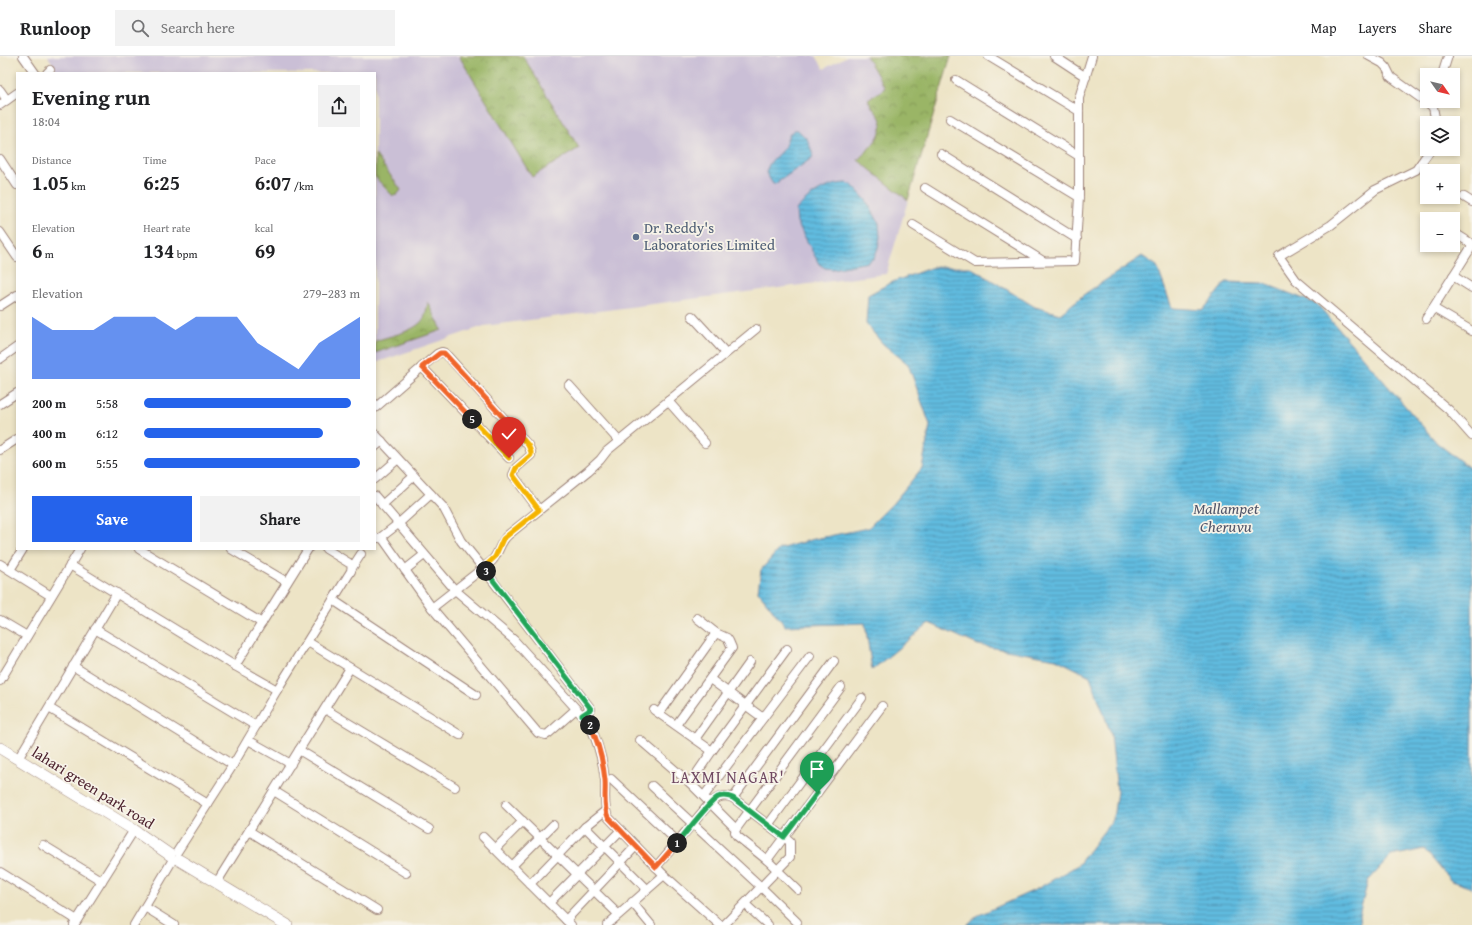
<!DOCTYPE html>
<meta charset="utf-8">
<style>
:root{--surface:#fff;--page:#f2f2f2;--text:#202124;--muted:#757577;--line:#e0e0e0;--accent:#2563eb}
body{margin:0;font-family:"Gentium Book Plus",serif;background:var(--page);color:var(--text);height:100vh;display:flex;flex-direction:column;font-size:15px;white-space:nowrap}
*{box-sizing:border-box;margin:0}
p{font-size:13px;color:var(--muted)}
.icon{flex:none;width:22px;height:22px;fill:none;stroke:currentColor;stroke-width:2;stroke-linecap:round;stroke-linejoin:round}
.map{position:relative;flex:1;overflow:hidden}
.side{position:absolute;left:16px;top:16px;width:360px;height:478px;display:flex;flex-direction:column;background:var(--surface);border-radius:0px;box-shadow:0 2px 6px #0003}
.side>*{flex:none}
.needle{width:26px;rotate:124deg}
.tools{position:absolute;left:1420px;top:12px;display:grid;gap:8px}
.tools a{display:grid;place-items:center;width:40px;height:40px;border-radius:0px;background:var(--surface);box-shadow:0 2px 6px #0003;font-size:20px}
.pin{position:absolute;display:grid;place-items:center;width:34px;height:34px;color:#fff;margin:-41px -17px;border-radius:50% 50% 50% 0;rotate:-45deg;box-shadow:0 0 4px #0007}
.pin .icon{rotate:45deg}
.km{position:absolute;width:20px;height:20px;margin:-10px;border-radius:50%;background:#222;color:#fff;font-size:11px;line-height:20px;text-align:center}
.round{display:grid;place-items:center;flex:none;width:42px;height:42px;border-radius:0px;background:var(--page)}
.head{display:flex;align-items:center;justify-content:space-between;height:68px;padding:0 16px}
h1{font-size:22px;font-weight:700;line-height:30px}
.figures{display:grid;grid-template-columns:repeat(3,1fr);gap:6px;height:68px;padding:4px 16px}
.figures div{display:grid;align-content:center}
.figures b{font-size:20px;font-weight:700}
.figures small{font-size:11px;font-weight:400}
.figures p{font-size:11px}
.chart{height:112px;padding:8px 16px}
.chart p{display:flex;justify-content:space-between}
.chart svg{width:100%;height:72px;margin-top:4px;fill:var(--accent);opacity:.7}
.primary-button{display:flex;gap:8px;margin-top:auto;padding:8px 16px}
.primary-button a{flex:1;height:46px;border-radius:0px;background:var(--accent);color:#fff;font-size:16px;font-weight:700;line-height:46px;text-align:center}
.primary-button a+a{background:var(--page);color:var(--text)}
ul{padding:0 16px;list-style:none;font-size:13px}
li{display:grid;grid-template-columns:64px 48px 1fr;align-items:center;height:30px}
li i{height:10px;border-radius:5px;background:var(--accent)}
header{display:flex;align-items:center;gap:24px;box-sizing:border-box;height:56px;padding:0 20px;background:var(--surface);border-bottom:1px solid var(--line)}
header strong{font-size:19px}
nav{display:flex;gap:22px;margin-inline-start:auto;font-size:14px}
.search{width:280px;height:36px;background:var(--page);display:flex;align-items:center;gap:10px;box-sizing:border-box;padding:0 14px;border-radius:0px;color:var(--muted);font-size:15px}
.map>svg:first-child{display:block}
.industrial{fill:#cabfd6}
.forest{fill:url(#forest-crowns);stroke:#726a48}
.water{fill:url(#water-rules);stroke:#566d85}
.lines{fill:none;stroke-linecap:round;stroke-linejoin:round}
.street-casing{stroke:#9c8278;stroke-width:10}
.secondary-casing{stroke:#9c8278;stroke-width:12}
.street{stroke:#fff;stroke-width:8}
.secondary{stroke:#fff;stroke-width:11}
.split-1-casing{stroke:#fff;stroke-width:8}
.split-2-casing{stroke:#fff;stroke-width:8}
.split-3-casing{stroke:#fff;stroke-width:8}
.split-4-casing{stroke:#fff;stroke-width:8}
.split-5-casing{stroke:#fff;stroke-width:8}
.split-6-casing{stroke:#fff;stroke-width:8}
.split-1{stroke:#22a559;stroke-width:5}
.split-2{stroke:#f0652b;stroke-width:5}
.split-3{stroke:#22a559;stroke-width:5}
.split-4{stroke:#f5b400;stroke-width:5}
.split-5{stroke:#f0652b;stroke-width:5}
.split-6{stroke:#f5b400;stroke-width:5}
.service-dot{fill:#5c6f8a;stroke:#f7f3e8;stroke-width:1.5}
.labels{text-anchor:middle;stroke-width:3.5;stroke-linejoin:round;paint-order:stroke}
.service-label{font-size:15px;fill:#4e5e75;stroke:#f7f3e8;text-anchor:start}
.street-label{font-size:15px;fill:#4a1f2b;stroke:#f7f3e8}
.water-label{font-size:16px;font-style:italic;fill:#52566a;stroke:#f7f3e8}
.neighbourhood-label{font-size:16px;letter-spacing:1px;fill:#704963;stroke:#f7f3e8}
</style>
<header>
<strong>Runloop</strong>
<div class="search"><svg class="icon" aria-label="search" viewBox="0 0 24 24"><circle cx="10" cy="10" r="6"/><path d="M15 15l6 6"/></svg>Search here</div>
<nav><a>Map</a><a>Layers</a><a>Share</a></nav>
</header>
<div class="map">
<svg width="1472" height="869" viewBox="0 0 1472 869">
<defs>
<pattern id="forest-crowns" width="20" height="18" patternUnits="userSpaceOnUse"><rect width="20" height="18" fill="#9ab566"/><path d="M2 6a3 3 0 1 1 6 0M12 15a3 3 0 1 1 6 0" fill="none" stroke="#809354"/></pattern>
<pattern id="water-rules" width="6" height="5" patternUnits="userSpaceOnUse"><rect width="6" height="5" fill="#61bbdf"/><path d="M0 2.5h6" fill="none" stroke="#5297b5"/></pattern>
</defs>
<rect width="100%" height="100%" fill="#f7f3e8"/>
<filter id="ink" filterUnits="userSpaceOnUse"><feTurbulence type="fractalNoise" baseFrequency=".025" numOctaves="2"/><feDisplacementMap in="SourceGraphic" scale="8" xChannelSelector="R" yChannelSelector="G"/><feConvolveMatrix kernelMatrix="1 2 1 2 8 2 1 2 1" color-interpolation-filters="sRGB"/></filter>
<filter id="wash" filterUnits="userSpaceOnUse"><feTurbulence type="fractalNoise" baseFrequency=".012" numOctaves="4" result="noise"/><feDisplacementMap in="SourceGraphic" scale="16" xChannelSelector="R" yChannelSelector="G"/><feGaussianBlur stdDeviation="0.9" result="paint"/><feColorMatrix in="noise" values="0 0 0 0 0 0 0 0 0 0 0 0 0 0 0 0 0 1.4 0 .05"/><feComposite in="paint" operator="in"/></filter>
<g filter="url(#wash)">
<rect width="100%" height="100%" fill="#ede4c6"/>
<polygon class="industrial" points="48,0 816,0 824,13 847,0 951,0 886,218 484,270 375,307 375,17 58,17"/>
<g class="forest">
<polygon points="459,0 523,0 579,92 532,121"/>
<path d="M 866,0 L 951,0 L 908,144 L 858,104 C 868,93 889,76 879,60 C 875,55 871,50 868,44 L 885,32 Z"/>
<polygon points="375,98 401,134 397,139 393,140 390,137 375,121"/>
<path d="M 428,246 L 442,274 L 375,297 L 375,285 C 389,280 416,276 424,262 C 426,257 427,251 428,246 Z"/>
</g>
<g class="water">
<path d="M 794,74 L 798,74 L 807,83 L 813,98 L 812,102 L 775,128 L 773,128 L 766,117 C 769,104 775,103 783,93 C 788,87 786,79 794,74 Z"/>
<path d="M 846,127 L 852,129 L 866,144 L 879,167 L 880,181 L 878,192 L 874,202 L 868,206 L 833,213 L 825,212 L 819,208 L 797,166 L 796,154 C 809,139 826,128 846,127 Z"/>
<polygon points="1142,200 1157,210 1172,252 1203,254 1226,226 1263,227 1317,248 1437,387 1472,414 1472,832 1451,825 1424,793 1391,800 1368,825 1359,859 1360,869 967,869 977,860 1037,833 1078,809 1113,763 1117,735 1111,678 1090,620 1056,603 978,589 929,567 872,614 865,567 785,570 758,535 761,514 779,493 810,484 868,472 893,447 922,412 930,369 908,308 883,288 866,268 868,239 890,227 933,211 970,211 1035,251 1060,258 1086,237"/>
</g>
</g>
<g filter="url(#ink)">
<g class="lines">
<defs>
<g id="street">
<polyline points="23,0 35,17"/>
<polyline points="988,0 1079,55"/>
<polyline points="1054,0 1086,21"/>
<polyline points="1369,0 1382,7 1386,11 1391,21 1433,51"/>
<polyline points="47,17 50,14"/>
<polyline points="1442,19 1448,0"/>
<polyline points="956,24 1079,100"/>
<polyline points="0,34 7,44"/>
<polyline points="1434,45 1433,51 1436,67"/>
<polyline points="0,49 17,37"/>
<polyline points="950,63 1079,141"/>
<polyline points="1431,93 1416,114 1375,134 1331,169 1279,200 1296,224 1449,354 1472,380"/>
<polyline points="941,98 1077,183"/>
<polyline points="0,103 17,129"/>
<polyline points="925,132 1043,205"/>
<polyline points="1464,141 1472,146"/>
<polyline points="1430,162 1432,163"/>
<polyline points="913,169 975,207 1075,205 1079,141 1079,42 1092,0"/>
<polyline points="0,176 17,201"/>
<polyline points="1453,176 1472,188"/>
<polyline points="1453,220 1472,232"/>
<polyline points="0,250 17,239"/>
<polyline points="1433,252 1472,275"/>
<polyline points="692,260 726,297"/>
<polyline points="1426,263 1472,190"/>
<polyline points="0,303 17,291"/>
<polyline points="422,311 509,402"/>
<polyline points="569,329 619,385"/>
<polyline points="668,345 705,387"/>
<polyline points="0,348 17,337"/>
<polyline points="375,352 437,298 442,296 445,297 528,389 531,396 531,399 516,412 513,419 539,454"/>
<polyline points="375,378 443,451 461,485 483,512 591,653 582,659"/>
<polyline points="375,391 382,385"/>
<polyline points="0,394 17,383"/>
<polyline points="375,423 398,403"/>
<path d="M 375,440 L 455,534 L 514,584 L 589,667 C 597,684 603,705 605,724 C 606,737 603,750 608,761 L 664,819 L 720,869"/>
<polyline points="382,449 414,420"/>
<polyline points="375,482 380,482 383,483 432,552 538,677 546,679 549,677 576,653"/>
<polyline points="380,482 398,468 431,438"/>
<polyline points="139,493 262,567"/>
<polyline points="231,493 287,526"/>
<polyline points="0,508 51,540"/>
<polyline points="70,509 235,610 277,634"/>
<polyline points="352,512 361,498"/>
<polyline points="10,514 23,493"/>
<polyline points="405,514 424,499"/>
<polyline points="333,544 476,639"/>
<path d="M 432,552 L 492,505 C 499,497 500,486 508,479 L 588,415 L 600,404 L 607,395 L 756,273"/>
<polyline points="0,564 27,580"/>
<polyline points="95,573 256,670"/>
<polyline points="308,586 460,679"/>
<polyline points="73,610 233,709"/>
<polyline points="235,610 308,493"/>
<polyline points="710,623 763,662"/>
<polyline points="0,625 80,493"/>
<polyline points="49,652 208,748"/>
<polyline points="325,653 455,731"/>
<polyline points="654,654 712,695"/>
<polyline points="659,657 716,577"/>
<polyline points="676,669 732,592 729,585 727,582 716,577 697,562"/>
<polyline points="695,683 750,606"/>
<polyline points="248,684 291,708"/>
<polyline points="640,684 690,727"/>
<polyline points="299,694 429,773"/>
<polyline points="18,703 117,537"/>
<polyline points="611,723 678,786"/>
<polyline points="652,730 761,831 797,866"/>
<polyline points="274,735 406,817"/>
<polyline points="704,740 810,600"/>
<polyline points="733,742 834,605"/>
<polyline points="506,749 618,858"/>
<polyline points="768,769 862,642"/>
<polyline points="585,771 647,833"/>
<polyline points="736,773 690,727 712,695 787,593"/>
<polyline points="249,775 377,854"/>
<polyline points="483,781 571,869"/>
<polyline points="43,789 102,825"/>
<polyline points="495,793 523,765"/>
<polyline points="177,796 233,709 277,634 351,515 352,509 349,507 326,493"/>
<polyline points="767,804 882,650"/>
<polyline points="512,810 553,769"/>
<path d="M 656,811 L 710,747 C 718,741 724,738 733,742 L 784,781 L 790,786 L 790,801 L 724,869"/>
<polyline points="0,816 77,864"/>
<polyline points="217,826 350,612"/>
<polyline points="530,828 585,771 605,755"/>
<polyline points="798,834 767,804 737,780 735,776 736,773 841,631"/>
<polyline points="632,846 651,869"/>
<polyline points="549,847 621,774"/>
<polyline points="745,848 768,869"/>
<polyline points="145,851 174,869"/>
<polyline points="566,864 636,790"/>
<polyline points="74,869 134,774"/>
<polyline points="134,869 172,805"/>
<polyline points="607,869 664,819"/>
</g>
<g id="secondary">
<polyline points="0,692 134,774 170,799"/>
<polyline points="179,804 287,869"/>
</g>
</defs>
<use href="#street" class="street-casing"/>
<use href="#secondary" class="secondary-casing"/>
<use href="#street" class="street"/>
<use href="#secondary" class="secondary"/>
</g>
</g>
<g class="lines" filter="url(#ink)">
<defs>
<path id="split-1" d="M 677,787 C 686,777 708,747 718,741 C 723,739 728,740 733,742 L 784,781 L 817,737"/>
<path id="split-2" d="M 590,669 C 598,685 603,705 605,724 C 606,736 603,750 608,761 L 656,811 L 677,787"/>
<polyline id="split-3" points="486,515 591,653 582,659 590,669"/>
<polyline id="split-4" points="486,515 483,512 495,501 503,483 539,454 513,419 516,412 531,399 531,396 528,389 509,368"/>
<polyline id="split-5" points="472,363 422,311 440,297 444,297 509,368"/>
<polyline id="split-6" points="472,363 509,402"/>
</defs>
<use href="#split-1" class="split-1-casing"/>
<use href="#split-2" class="split-2-casing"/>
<use href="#split-3" class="split-3-casing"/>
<use href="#split-4" class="split-4-casing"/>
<use href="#split-5" class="split-5-casing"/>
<use href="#split-6" class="split-6-casing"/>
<use href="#split-1" class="split-1"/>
<use href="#split-2" class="split-2"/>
<use href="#split-3" class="split-3"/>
<use href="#split-4" class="split-4"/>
<use href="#split-5" class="split-5"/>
<use href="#split-6" class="split-6"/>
</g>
<circle class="service-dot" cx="636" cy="181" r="4"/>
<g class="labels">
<g class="service-label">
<text x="644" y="177">Dr. Reddy's<tspan x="644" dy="17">Laboratories Limited</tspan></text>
</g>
<g class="street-label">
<text transform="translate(93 732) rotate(32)" y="5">lahari green park road</text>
</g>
<g class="water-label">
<text x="1226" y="458">Mallampet<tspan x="1226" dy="18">Cheruvu</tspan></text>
</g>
<g class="neighbourhood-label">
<text x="728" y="727">LAXMI NAGAR'</text>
</g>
</g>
</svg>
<div class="tools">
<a><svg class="needle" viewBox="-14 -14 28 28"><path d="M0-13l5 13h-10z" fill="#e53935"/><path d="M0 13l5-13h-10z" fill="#757577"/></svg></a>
<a><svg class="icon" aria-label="layers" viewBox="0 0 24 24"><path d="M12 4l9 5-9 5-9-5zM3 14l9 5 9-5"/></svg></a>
<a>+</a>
<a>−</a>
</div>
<div class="pin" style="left:817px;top:737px;background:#1e9e55"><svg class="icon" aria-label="arrive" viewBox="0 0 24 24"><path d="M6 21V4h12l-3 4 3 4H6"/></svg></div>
<div class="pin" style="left:509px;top:402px;background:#d93025"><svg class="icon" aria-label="check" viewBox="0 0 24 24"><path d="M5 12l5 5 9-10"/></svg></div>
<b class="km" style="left:677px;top:787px">1</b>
<b class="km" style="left:590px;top:669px">2</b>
<b class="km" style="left:486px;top:515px">3</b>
<b class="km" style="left:472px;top:363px">5</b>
<section class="side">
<div class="head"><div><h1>Evening run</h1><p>18:04</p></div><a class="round"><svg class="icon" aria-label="share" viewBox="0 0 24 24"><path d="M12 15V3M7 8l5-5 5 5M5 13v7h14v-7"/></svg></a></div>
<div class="figures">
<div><p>Distance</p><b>1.05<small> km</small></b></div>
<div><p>Time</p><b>6:25</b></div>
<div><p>Pace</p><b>6:07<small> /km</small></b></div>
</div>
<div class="figures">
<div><p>Elevation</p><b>6<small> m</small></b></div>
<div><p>Heart rate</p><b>134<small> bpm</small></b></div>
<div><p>kcal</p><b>69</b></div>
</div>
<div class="chart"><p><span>Elevation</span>279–283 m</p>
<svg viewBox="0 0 160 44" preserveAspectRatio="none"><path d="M0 44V6L10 14L20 14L30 14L40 6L50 6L60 6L70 14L80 6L90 6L100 6L110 22L120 30L130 38L140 22L150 14L160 6V44z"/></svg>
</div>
<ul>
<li><b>200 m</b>5:58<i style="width:96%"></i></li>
<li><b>400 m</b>6:12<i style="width:83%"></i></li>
<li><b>600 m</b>5:55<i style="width:100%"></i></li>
</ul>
<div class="primary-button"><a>Save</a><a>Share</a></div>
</section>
</div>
